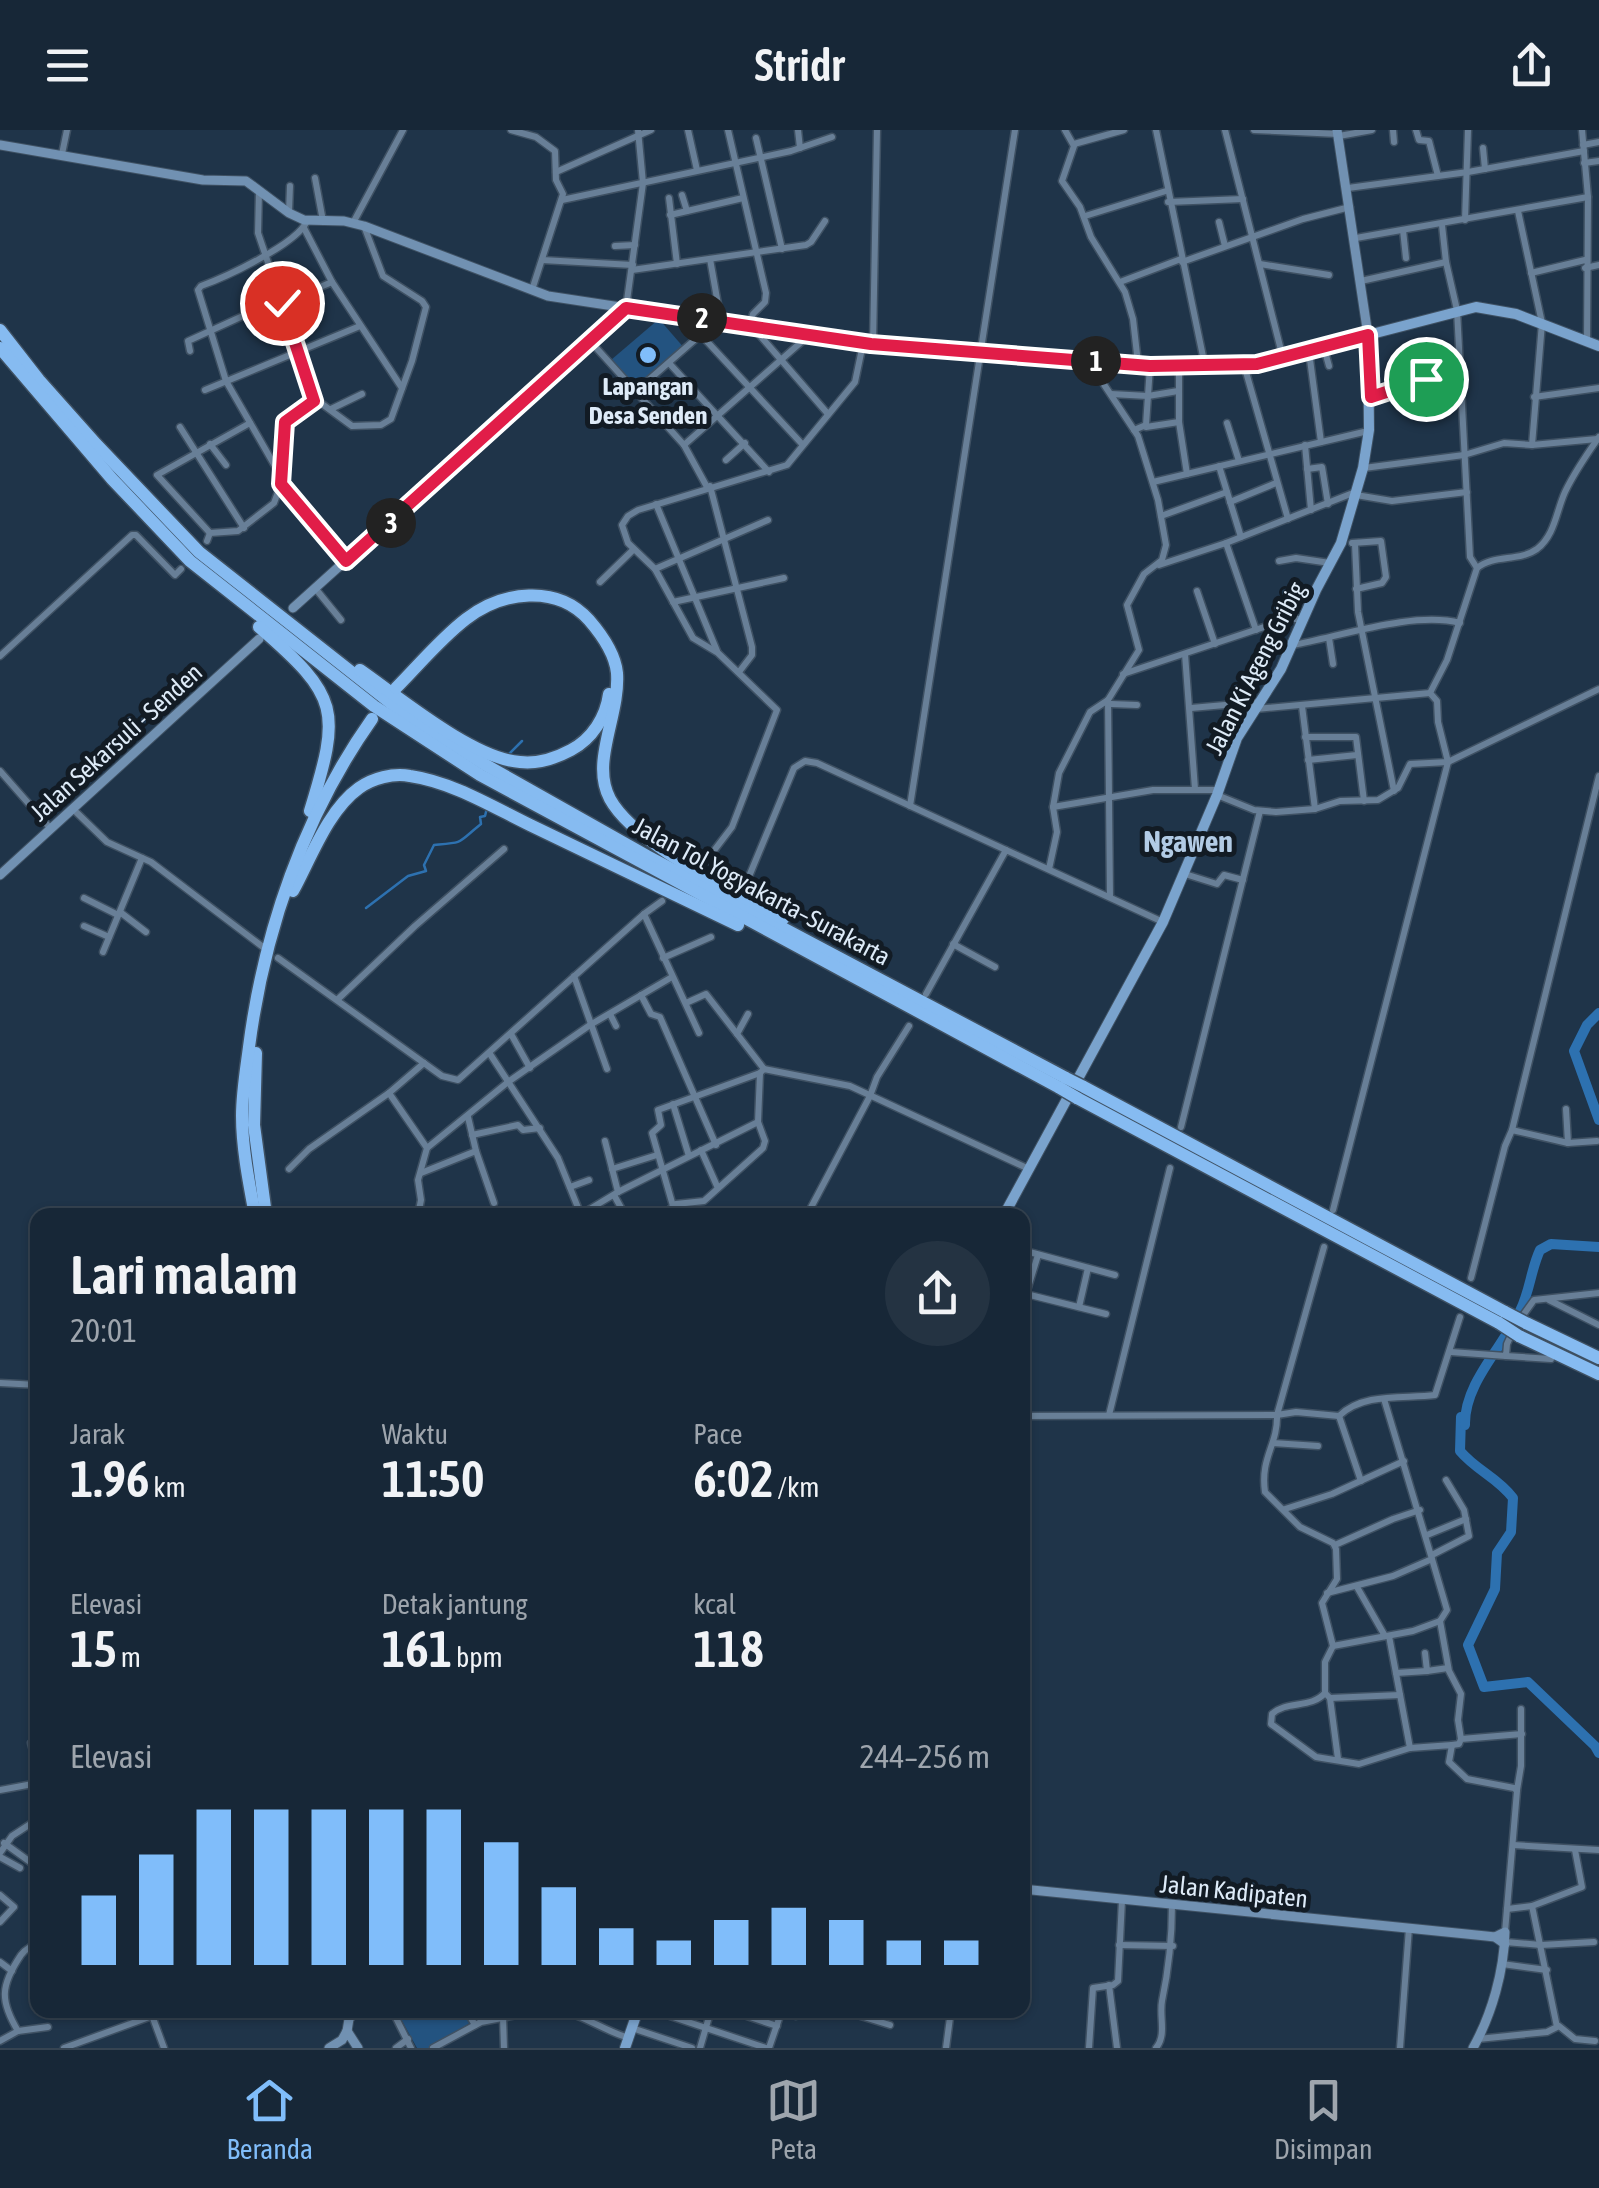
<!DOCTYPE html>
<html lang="id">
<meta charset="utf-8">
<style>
:root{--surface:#172737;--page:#243342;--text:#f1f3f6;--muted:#9ea5ad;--line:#364452;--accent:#80bdfa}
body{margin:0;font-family:"Asap Condensed",sans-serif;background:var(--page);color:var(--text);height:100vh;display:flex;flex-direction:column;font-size:38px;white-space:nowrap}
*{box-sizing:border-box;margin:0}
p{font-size:32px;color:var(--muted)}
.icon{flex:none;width:55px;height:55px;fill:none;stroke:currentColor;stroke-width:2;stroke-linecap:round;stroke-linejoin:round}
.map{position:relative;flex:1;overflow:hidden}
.details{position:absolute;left:30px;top:1078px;width:1000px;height:810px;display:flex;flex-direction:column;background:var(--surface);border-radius:20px;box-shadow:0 2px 8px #0004,0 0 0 2px var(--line)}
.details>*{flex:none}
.pin{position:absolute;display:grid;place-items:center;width:85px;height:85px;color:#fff;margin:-42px;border:5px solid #fff;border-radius:50%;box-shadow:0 2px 10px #0007}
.km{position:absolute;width:50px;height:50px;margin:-25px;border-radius:50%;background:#222;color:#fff;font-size:28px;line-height:50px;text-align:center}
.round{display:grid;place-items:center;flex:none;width:105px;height:105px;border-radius:52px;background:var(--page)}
.head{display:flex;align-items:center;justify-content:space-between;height:170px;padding:0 40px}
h1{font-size:55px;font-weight:600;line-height:75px}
.figures{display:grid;grid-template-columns:repeat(3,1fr);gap:15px;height:170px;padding:10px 40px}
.figures div{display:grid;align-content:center}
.figures b{font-size:50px;font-weight:600}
.figures small{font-size:28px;font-weight:400}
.figures p{font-size:28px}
.chart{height:280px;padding:20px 40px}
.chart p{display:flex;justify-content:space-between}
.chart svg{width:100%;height:180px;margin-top:10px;stroke:var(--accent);stroke-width:6}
header{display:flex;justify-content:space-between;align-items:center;height:130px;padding:0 40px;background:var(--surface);font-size:45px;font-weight:600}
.menu{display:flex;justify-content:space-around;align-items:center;height:140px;border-top:2px solid var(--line);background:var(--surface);font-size:28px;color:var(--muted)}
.menu a{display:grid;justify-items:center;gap:5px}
.menu .on{color:var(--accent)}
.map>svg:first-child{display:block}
.green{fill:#235380}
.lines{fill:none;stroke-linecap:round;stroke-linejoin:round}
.stream{stroke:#2d71b0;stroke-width:2.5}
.river{stroke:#2d71b0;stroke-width:10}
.street-casing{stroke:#3f5163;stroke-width:9}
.secondary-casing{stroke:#3f5163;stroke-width:11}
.primary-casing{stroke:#3f5163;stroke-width:12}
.highway-casing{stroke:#3f5163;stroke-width:15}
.street{stroke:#687f97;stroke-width:6}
.secondary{stroke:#7191b2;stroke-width:9}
.primary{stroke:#7aa3cd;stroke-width:10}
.highway{stroke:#86bbf1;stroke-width:12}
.highway-bridge-casing{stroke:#3f5163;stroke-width:15;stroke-linecap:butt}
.highway-bridge{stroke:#86bbf1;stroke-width:12}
.route-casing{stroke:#fff;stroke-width:20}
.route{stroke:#e11d48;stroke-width:12}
.poi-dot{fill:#80bdfa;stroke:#121b24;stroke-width:4}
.labels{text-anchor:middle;stroke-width:10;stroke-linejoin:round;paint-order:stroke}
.poi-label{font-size:25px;font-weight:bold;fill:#deebf8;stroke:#121b24}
.street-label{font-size:25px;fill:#deebf8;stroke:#121b24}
.quarter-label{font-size:30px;font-weight:bold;fill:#b2cbe5;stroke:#121b24}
</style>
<header><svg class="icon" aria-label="menu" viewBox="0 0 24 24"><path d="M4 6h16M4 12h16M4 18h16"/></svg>Stridr<svg class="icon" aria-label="share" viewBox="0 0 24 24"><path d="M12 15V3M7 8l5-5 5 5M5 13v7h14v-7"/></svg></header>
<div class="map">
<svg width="1599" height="1918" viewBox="0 0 1599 1918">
<rect width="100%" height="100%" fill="#1f3449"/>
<g class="green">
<polygon points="659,189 685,219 638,260 611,230"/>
<polygon points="396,1880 463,1880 470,1893 429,1918 417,1918"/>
</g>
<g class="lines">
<g class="stream">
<polyline points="507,626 522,611"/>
<path d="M 366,778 L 408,746 L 426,741 L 424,735 L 434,715 C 466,712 456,714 481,694 L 480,687 L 485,686 L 487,678"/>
</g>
<g class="river">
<polyline points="1599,883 1587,895 1574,921 1599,990"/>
<path d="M 1461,1287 L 1460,1321 C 1477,1341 1497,1347 1513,1368 L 1511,1402 L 1497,1423 L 1495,1459 L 1468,1515 L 1484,1557 L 1528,1552 L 1595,1616 L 1599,1623"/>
<path d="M 1465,1295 C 1464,1253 1503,1217 1520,1181 C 1530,1161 1531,1139 1540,1120 L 1551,1114 L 1599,1117"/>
</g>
<defs>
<g id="street">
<polyline points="511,0 536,7 555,21 556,50 563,64 532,160"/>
<polyline points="688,0 697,40"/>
<polyline points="728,0 766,163 765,172 753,184 750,194 828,284"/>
<polyline points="798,0 800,18"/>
<polyline points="1065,0 1074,16 1062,51 1080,77 1091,107 1125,162 1133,189 1138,233"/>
<polyline points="1156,0 1205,236"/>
<polyline points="1225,0 1283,228"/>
<polyline points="1254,0 1338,4"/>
<polyline points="1393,0 1394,12"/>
<polyline points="1416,0 1419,10 1429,11 1438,46"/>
<polyline points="1582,0 1588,67 1587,211"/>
<polyline points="1339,6 1372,0"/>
<polyline points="756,8 782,119"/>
<polyline points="1074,14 1124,0"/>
<polyline points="1583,15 1599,12"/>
<polyline points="1483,18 1485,39"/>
<polyline points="62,24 67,0"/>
<polyline points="1584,33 1599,31"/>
<polyline points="556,42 651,0"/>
<polyline points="315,48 323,91"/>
<polyline points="1348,58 1468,42 1584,21"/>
<polyline points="259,61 258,103 315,271"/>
<polyline points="682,65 687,81"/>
<polyline points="669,68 677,134"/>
<polyline points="562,70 791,21 832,7"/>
<polyline points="1168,72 1243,69"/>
<polyline points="1518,81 1542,193 1532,315"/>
<polyline points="289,82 290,56"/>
<polyline points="670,85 743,68"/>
<polyline points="1085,86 1166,61"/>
<polyline points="1465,90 1468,0"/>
<polyline points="1219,92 1225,116"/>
<polyline points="353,93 403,0"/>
<polyline points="1442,95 1446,132 1457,180 1470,427 1477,438"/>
<polyline points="304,98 332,152 402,258"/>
<polyline points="1403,100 1406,128"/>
<polyline points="1356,108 1588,67"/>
<polyline points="615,116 635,115"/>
<polyline points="710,129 721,191"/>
<polyline points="542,130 633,135"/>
<polyline points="1182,132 1303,89 1350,77"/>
<polyline points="1260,134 1329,145"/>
<polyline points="1585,138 1599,135"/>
<polyline points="632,140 806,115 811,112 825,91"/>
<polyline points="1531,143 1585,130"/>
<polyline points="1361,151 1446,132"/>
<polyline points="1120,152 1181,129"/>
<polyline points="282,173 332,152"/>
<polyline points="626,178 643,53 638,0"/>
<polyline points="701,205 802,314"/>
<polyline points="590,211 684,315 707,357"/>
<polyline points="873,215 877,0"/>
<polyline points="1324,218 1329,236"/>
<polyline points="190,221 188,211 280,169"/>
<polyline points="1309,222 1321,312"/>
<polyline points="669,233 769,342"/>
<polyline points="1244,235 1288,389"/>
<polyline points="1179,237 1179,292 1187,344"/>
<polyline points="205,260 360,196"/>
<polyline points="636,261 714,193"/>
<polyline points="1111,264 1148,266 1178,261"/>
<polyline points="1371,267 1433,247 1460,244"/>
<polyline points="1534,267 1599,258"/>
<polyline points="331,279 362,264"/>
<polyline points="1227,293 1239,331"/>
<polyline points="180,297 244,398"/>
<polyline points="1146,297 1179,292"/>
<polyline points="1134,300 1146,295 1150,236"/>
<polyline points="210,314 226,335"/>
<polyline points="684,315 807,207"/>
<polyline points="1305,315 1311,380"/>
<polyline points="726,330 745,313"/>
<polyline points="1219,336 1241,407"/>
<polyline points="1364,338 1464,325 1504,313 1532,315 1597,309"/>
<polyline points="1307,339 1322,337 1328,374"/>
<path d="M 279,343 L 226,251 L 198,160 L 201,156 C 226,147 297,114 307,91"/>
<polyline points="1153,352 1368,301"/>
<polyline points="282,355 346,431"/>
<polyline points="710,356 752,517 752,525 739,542"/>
<polyline points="1356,365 1392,371 1467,362"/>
<polyline points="1230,372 1276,353"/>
<polyline points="656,374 717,521"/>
<polyline points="1161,386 1227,362"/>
<polyline points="210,403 157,345 250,293"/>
<polyline points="207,411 210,403 238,401 274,373 281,354 285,292 307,274 318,271 352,296 381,295 391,289 412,231 426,177 422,171 383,146 364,96"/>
<polyline points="1226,413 1256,500"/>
<polyline points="1352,413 1381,411 1386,447 1382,453 1356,459"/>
<polyline points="1355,414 1358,482 1394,661"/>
<polyline points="1279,431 1296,428 1330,433"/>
<polyline points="1159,435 1226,413 1353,363"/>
<polyline points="655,439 768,390"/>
<polyline points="600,452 633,420"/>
<polyline points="315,458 341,490"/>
<polyline points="1197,461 1215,514"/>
<polyline points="673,472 784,448"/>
<polyline points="1329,508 1333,534"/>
<path d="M 1293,515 C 1342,506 1414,481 1460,493"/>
<polyline points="1185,524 1195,659"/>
<polyline points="0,526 132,405 136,405 175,445 181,439"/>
<polyline points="1123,544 1288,489 1303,489"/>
<polyline points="1108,570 1110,767"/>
<polyline points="1111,574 1137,575"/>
<polyline points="1302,576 1315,679"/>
<polyline points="1191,578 1259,572"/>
<polyline points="1256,579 1430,563"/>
<polyline points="1305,607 1356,607 1364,671"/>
<polyline points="1308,630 1357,625"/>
<polyline points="0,641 51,699"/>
<polyline points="1217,665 1254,680 1276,682 1315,679 1340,671 1378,670 1398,658 1410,634 1448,632 1599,559"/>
<polyline points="910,676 1015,0"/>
<polyline points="1053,677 1153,660 1218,660"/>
<polyline points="73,679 107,712 151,732 263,817"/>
<polyline points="703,735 732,697 777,580 718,523 693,508 655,439 628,413 622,395 628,386 638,380 787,335 855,252 863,214"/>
<polyline points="1049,739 1057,702 1053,677 1059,643 1090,582 1108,570 1139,520 1127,475 1144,444 1162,430 1166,415 1158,370 1138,306 1103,253 1103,231"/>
<polyline points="750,744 794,638 805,631 817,633 1006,720"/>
<polyline points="1185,744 1217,754 1224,745 1243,750"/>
<polyline points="84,768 118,785"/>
<polyline points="120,782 146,802"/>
<polyline points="644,784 699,903"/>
<polyline points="84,796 109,807"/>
<polyline points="953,814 995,837"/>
<polyline points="103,822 142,728"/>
<polyline points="278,828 442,946 458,950 644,784 662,771"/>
<polyline points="663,828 711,807"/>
<polyline points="574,846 607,939"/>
<polyline points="926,864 1006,720 1163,792"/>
<polyline points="641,865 651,884 660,887 716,1015"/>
<polyline points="337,870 415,796 504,719"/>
<polyline points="686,873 706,864 737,904"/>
<polyline points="610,884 616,896"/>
<polyline points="748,884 737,904 764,939"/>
<polyline points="511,904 530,938"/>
<polyline points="490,924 558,1028 581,1085"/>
<polyline points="673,974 689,1026"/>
<polyline points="1566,979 1568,1013"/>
<polyline points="468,987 476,1021 494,1073"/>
<polyline points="1181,997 1260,681"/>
<polyline points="1512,1000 1568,1013 1597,1011"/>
<polyline points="472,1005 518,995 523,1000 540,998"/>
<polyline points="605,1011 618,1062"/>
<polyline points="427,1018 508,952 590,895 672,847"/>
<polyline points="701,1020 717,1056"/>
<polyline points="289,1039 309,1019 389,963"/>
<polyline points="612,1039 657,1025"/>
<polyline points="421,1043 476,1021"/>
<polyline points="570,1057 589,1050"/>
<polyline points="614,1065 625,1085"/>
<polyline points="673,1076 652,1003 661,995 658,980 760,943"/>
<path d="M 1333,1080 L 1448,632 L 1438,592 L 1437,571 L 1430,563 L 1447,530 L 1477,438 C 1494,424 1519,432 1537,419 C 1555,405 1556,382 1565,362 C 1574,343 1587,324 1599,307"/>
<polyline points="418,1085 421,1070 418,1050 427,1018 389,963 424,933"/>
<polyline points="580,1085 618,1062 758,992"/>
<polyline points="663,1085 676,1074 704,1071 763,1018 765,1011 758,992 760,943 764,939 850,956 1029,1039"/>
<polyline points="807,1085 870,966 877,947 909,896"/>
<path d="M 1324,1117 L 1277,1285 L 1296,1282 L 1339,1286 C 1363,1262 1405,1269 1435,1265 L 1460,1187"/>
<polyline points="1022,1120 1115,1145"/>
<polyline points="1471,1148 1505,1016 1512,1000 1599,646"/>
<polyline points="1022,1163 1106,1184"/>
<polyline points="1026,1164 1038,1125"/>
<polyline points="1549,1170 1599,1195"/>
<polyline points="1079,1177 1088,1138"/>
<polyline points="1521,1188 1534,1170 1599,1163"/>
<polyline points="1451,1222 1506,1226 1507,1214 1512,1203"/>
<polyline points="1506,1226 1551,1229"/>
<polyline points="0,1253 38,1255"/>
<polyline points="1109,1285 1170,1038"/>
<path d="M 1022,1286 L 1277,1285 C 1278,1315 1260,1327 1265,1362 L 1300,1397 L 1333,1413 L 1336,1419 L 1337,1449 L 1322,1473 L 1333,1516 L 1325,1532 L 1325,1563 C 1311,1579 1287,1570 1272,1584 L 1271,1594 L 1316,1627 L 1359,1634 L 1410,1618 L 1452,1615 L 1449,1632 L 1467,1649 L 1514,1658 L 1517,1661 L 1505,1802"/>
<polyline points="1339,1286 1361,1351"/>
<polyline points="1273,1313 1318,1316"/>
<polyline points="35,1359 38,1351"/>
<polyline points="1285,1379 1332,1364 1404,1331"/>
<polyline points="1427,1405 1466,1389"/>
<polyline points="1335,1415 1393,1389 1420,1380"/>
<polyline points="1432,1425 1469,1406 1464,1380 1446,1350"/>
<polyline points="1357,1457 1385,1506"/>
<polyline points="1327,1463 1393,1446 1432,1429 1384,1269"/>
<polyline points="1440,1491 1449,1541 1461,1564 1458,1590 1461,1609"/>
<polyline points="1389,1506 1410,1618"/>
<polyline points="1333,1516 1413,1501 1440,1491 1447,1480 1432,1429"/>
<polyline points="1425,1523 1427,1541 1448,1538"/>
<polyline points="1396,1543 1427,1541"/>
<polyline points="1325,1563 1330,1568 1400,1565"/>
<polyline points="1330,1568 1338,1629"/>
<polyline points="38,1608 31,1613 38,1640"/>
<polyline points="1452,1615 1459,1614 1461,1609 1522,1604"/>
<polyline points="0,1660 38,1653"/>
<polyline points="1517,1660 1521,1636 1521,1579"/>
<polyline points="4,1713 33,1734 38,1759"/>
<polyline points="1513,1715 1599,1720"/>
<polyline points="0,1723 12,1706 38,1689"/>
<polyline points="0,1727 20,1738"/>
<polyline points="0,1765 14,1777 0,1792"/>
<polyline points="1507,1779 1532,1776 1582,1757 1575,1720"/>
<path d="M 38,1808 C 33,1819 27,1816 21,1825 C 0,1856 0,1871 18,1901 L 48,1897"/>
<polyline points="1505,1812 1541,1815 1594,1812"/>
<polyline points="1119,1815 1173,1816"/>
<polyline points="0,1832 12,1841"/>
<polyline points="1502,1834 1547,1840"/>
<polyline points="1109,1855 1117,1918"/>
<polyline points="150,1880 164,1918"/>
<polyline points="392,1880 411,1918"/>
<polyline points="466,1880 475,1895"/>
<path d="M 553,1880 C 583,1883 601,1900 629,1908"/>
<polyline points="652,1880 766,1918"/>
<polyline points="729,1880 777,1896"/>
<polyline points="841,1880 890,1895"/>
<polyline points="781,1881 796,1886"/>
<polyline points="503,1887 504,1918"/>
<polyline points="1559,1896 1575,1909 1595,1911"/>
<polyline points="632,1898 692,1918"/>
<polyline points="1478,1909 1547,1902 1557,1897 1532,1776"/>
<polyline points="0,1911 18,1901"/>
<polyline points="64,1918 152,1886"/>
<polyline points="396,1918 408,1909"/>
<polyline points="433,1918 481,1892 543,1880"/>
<polyline points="700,1918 711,1880"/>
<polyline points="769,1918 782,1880"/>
<polyline points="946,1918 951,1880"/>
<polyline points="1089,1918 1093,1858 1113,1855 1118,1851 1122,1770"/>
<path d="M 1156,1918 C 1167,1905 1159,1887 1162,1871 C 1169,1838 1172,1808 1172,1774"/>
<polyline points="1400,1918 1409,1798"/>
</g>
<g id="secondary">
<polyline points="0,15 203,50 246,51 289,83 304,90 344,91 364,96 548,166 863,214 1179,237 1257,234 1368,205 1337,0"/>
<polyline points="293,478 626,178"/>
<polyline points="0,745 259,509"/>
<polyline points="1022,1759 1486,1806 1495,1807 1505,1814"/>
<polyline points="347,1901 349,1889 356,1880"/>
<polyline points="329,1918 342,1910 347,1901 358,1918"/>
<path d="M 1473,1918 C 1492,1884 1504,1841 1505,1802 L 1495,1807"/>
</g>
<g id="primary">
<polyline points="1004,1085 1163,792 1217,665 1237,608 1281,539 1316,460 1341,413 1363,338 1369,300 1368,205 1476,177 1516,184 1599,216"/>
<polyline points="625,1918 638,1880"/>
</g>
<g id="highway">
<polyline points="0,200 39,250 96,314 199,422 397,578 484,634 647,726 1066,948"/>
<polyline points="0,218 112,349 190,431 374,576 480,645 1060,958"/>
<path d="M 259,497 C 340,567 341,580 310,681"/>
<path d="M 360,540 C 399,567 473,629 520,632 C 537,634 556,628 571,620 C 592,609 606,587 609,564"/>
<path d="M 396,558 C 418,536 440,509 466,489 C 502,461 557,454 589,490 C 602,505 615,523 617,543 C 620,586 590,632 610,669 C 635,715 737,762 783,789"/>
<path d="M 293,761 C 311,728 328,680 359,658 C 373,648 393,643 410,646 C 452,652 493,677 530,695 C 600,728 669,762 738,795"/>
<polyline points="256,923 254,995 266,1085"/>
<polyline points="1082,956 1505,1182"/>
<polyline points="1077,968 1499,1193"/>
<path d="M 255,1085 C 249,1053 242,1018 242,986 C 242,963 246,940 249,917 C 264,801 304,685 372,589"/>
<polyline points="1526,1193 1599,1228"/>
<polyline points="1519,1206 1599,1244"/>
</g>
</defs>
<use href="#street" class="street-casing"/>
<use href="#secondary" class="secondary-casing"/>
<use href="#primary" class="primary-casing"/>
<use href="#highway" class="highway-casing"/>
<use href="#street" class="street"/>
<use href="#secondary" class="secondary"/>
<use href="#primary" class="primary"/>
<use href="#highway" class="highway"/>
<defs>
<g id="highway-bridge">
<polyline points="1066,948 1082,956"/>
<polyline points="1060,958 1077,968"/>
<polyline points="1505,1182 1526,1193"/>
<polyline points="1499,1193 1519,1206"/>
</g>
</defs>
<use href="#highway-bridge" class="highway-bridge-casing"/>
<use href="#highway-bridge" class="highway-bridge"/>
</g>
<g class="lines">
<defs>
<polyline id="route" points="282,173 314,271 285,292 281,354 346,431 626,178 871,214 1150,236 1257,234 1368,205 1371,267 1426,249"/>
</defs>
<use href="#route" class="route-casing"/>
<use href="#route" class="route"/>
</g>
<circle class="poi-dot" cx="648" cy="225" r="10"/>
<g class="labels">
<g class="poi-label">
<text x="648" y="265">Lapangan<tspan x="648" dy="29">Desa Senden</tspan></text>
</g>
<g class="street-label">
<text transform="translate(1255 538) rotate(-63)" y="9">Jalan Ki Ageng Gribig</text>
<text transform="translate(116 612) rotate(-42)" y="9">Jalan Sekarsuli - Senden</text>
<text transform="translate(762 761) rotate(28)" y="9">Jalan Tol Yogyakarta–Surakarta</text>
<text transform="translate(1234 1761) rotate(6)" y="9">Jalan Kadipaten</text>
</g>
<g class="quarter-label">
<text x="1188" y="722">Ngawen</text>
</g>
</g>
</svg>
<div class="pin" style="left:1426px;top:249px;background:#1e9e55"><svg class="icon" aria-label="arrive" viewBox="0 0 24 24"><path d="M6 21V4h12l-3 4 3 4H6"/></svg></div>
<div class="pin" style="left:282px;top:173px;background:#d93025"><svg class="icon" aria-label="check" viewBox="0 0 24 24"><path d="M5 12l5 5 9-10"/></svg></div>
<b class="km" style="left:1096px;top:231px">1</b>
<b class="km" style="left:702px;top:188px">2</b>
<b class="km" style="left:391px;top:393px">3</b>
<section class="details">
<div class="head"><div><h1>Lari malam</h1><p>20:01</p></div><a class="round"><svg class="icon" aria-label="share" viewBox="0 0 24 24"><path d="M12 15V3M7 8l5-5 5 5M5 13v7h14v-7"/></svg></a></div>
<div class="figures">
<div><p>Jarak</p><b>1.96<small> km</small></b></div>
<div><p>Waktu</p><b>11:50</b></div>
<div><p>Pace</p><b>6:02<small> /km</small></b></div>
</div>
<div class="figures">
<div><p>Elevasi</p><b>15<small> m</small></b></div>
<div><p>Detak jantung</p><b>161<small> bpm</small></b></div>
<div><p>kcal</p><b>118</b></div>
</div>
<div class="chart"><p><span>Elevasi</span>244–256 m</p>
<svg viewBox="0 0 160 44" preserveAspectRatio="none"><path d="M5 44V27M15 44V17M25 44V6M35 44V6M45 44V6M55 44V6M65 44V6M75 44V14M85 44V25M95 44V35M105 44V38M115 44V33M125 44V30M135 44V33M145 44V38M155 44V38"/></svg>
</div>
</section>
</div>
<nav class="menu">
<a class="on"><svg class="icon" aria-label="home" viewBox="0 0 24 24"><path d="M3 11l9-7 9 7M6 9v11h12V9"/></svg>Beranda</a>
<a><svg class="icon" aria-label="map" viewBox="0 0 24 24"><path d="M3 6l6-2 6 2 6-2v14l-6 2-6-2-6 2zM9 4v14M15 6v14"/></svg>Peta</a>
<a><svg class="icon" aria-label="saved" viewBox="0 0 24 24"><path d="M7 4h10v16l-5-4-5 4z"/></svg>Disimpan</a>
</nav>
